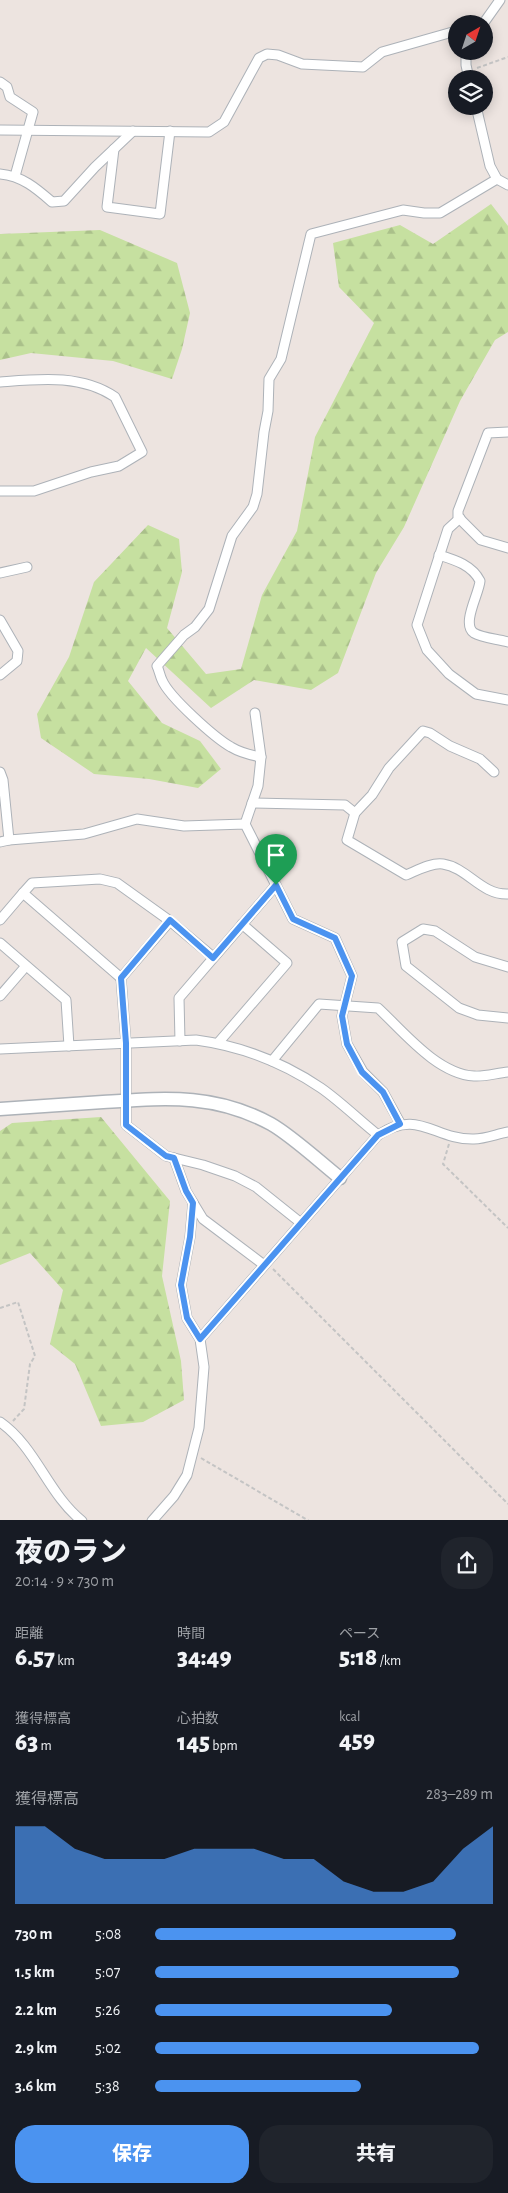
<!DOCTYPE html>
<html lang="ja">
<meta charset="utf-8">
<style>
:root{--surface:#171b24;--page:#20242c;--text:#f1f3f6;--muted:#9ea1a6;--accent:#4b93f0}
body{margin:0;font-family:"Alegreya Sans","Noto Sans JP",sans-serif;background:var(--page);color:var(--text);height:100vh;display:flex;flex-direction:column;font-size:19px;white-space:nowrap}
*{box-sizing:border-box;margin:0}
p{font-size:16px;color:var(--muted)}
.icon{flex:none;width:28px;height:28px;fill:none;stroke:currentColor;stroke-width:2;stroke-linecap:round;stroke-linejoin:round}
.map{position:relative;height:1520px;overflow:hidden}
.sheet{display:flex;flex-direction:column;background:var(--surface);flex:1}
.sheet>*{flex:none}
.needle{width:32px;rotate:39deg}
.controls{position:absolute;left:448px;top:15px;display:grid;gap:10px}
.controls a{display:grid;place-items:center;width:45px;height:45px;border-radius:50%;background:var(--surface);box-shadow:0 2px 12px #0003;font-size:25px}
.pin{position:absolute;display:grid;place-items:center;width:42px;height:42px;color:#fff;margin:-51px -21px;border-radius:50% 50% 50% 0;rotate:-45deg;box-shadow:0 0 5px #0007}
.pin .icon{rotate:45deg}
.round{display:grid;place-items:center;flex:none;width:52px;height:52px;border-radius:20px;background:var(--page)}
.headline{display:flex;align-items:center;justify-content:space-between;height:85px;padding:0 15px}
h1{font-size:28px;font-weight:800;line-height:38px}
.metrics{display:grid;grid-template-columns:repeat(3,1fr);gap:8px;height:85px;padding:5px 15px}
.metrics div{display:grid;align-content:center}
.metrics b{font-size:25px;font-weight:800}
.metrics small{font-size:14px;font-weight:400}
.metrics p{font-size:14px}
.chart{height:140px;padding:10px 15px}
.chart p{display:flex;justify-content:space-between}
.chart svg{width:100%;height:90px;margin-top:5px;fill:var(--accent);opacity:.7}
.button{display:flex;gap:10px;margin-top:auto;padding:10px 15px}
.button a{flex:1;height:58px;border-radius:20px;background:var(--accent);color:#fff;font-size:20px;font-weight:800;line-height:58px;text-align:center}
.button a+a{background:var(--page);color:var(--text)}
ul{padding:0 15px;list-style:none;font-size:16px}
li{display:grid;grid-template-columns:80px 60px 1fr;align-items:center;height:38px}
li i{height:12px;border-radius:6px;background:var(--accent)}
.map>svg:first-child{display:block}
.forest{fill:url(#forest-firs)}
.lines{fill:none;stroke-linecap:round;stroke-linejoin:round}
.street-casing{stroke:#adb2b8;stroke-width:11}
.secondary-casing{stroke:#adb2b8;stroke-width:15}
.path{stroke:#c4c4c4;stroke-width:2;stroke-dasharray:4 2.5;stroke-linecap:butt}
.street{stroke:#fff;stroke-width:9}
.secondary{stroke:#fff;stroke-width:12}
.route-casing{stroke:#fff;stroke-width:10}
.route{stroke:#4b93f0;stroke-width:6}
</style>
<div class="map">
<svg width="508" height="1521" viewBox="0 0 508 1521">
<defs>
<pattern id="forest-firs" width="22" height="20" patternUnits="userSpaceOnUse" patternTransform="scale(1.25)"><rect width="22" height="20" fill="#c6e0a0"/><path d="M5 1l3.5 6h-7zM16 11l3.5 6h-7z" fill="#aac08a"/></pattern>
</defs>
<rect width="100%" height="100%" fill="#ede4e0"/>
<g class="forest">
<polygon points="491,204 508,226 508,332 495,340 460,401 404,527 376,573 338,673 311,690 254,680 211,708 146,648 128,681 162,723 200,741 221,769 198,788 149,779 94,774 41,738 37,714 69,657 94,582 148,525 179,539 182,572 167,628 206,674 241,669 262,595 297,531 315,437 374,323 339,287 333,243 400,225 433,244"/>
<polygon points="100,230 177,263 190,313 182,349 172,379 113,361 31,353 0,360 0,234"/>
<polygon points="101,1117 170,1201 162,1276 181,1361 184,1400 143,1422 101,1426 75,1364 50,1344 63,1290 30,1253 0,1265 0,1131 12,1123"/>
</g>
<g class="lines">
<defs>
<g id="street">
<polyline points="483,24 500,0"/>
<polyline points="466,51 466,65 469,79"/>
<polyline points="0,82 7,87 10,97 33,112 15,176"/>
<polyline points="476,106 490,166 497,179 508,185"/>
<polyline points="0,130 209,132 224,122 259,58 267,54 278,55 302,64 363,67 382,52 456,31"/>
<polyline points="114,149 107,207 160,214 170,131"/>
<path d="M 0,174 C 22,176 36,188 52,202 L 64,201 L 95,167 L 133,131"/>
<path d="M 0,382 C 39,379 81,374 115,397 L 142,452 L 119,466 L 91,472 L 34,491 L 0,491"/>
<polyline points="508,432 488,433 458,511 458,517 481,540 508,548"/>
<polyline points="460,518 448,529 417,625 427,650 449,674 476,694 508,700"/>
<path d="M 439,555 C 455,560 472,565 480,581 C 479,594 461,624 474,633 C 482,638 498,639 508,642"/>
<polyline points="0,573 27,567"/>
<polyline points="0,620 18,651 17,661 0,675"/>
<path d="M 261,757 C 250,755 241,753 231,747 C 215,738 169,697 162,680 C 160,676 159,670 157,666 L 184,635 L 195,627 L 209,609 L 232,536 L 253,507 L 257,494 L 264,432 L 268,411 L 269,379 L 281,359 L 311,234 L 403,210 L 424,213 L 440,213 L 497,179"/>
<polyline points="0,772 3,780 9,840 0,842"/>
<path d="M 494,772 L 480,759 L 450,746 L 430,733 L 423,731 L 389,768 L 372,795 L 355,813 L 347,840 L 406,875 C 416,871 432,862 443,864 C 468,868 481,895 508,894"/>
<polyline points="252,803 345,805 355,813"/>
<polyline points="245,824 258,786 261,757 255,713"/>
<polyline points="9,840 84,834 137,819 184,826 245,824 293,919 335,938 352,976 342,1016 347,1044 363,1072 383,1092 400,1123"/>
<polyline points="23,893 32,883 100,879 117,883 170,921"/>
<polyline points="0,920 23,893 121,978 170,921 213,957"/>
<polyline points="0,943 66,1000 69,1046"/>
<polyline points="508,967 475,957 435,931 423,929 402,942 406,966 459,1008 478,1015 508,1018"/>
<polyline points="121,978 126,1043 126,1125 166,1156 203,1165 235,1176 256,1187 301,1223"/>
<polyline points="0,996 26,966"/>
<polyline points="180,1041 179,998 276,885"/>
<polyline points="218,1043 287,963 242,924"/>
<path d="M 0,1049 L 196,1040 C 241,1046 284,1063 321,1088 C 341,1102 359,1120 378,1135"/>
<path d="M 272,1061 L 319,1004 L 378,1008 C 403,1031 437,1074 474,1076 C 484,1077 497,1073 508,1072"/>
<polyline points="174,1158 186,1191 203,1219 264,1265"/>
<path d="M 200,1339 L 378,1135 C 419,1108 434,1140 474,1139 C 485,1139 497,1134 508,1132"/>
<path d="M 0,1422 C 36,1447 48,1494 82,1521"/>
<polyline points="152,1521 174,1496 187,1475 199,1428 204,1367 200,1339 187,1318 181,1285 190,1237 193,1203"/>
</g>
<path id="secondary" d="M 0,1109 C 34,1107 69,1104 103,1102 C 165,1098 214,1093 271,1124 C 292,1136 320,1162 340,1178"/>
</defs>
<use href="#street" class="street-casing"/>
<use href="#secondary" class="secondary-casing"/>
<g class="path">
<polyline points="477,68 508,57"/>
<polyline points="449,1144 443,1164 508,1228"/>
<polyline points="273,1269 508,1504"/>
<polyline points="0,1308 18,1302 35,1356 30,1364 24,1409 13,1421"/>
<polyline points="201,1458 309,1521"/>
</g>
<use href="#street" class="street"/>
<use href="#secondary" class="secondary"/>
</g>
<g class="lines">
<defs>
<polygon id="route" points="276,885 293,919 335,938 352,976 342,1016 347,1044 362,1072 383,1092 400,1124 378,1135 200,1339 187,1318 181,1285 190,1237 193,1203 186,1191 174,1158 166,1156 126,1125 126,1043 121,978 170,920 213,958"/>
</defs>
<use href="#route" class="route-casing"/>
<use href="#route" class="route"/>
</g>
</svg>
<div class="controls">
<a><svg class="needle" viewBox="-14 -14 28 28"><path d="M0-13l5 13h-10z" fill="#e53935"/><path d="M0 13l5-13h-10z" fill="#9ea1a6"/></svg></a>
<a><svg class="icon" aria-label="layers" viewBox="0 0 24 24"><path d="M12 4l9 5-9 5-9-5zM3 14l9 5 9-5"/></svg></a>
</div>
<div class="pin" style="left:276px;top:885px;background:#1e9e55"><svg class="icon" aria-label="arrive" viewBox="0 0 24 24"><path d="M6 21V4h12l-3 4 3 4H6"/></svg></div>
</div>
<section class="sheet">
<div class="headline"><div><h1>夜のラン</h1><p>20:14 · 9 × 730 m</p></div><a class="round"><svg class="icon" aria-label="share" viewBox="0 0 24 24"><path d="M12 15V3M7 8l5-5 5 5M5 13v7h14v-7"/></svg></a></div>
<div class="metrics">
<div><p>距離</p><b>6.57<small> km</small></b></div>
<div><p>時間</p><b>34:49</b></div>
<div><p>ペース</p><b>5:18<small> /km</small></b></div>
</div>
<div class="metrics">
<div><p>獲得標高</p><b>63<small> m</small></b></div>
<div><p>心拍数</p><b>145<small> bpm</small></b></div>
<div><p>kcal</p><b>459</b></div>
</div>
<div class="chart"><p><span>獲得標高</span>283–289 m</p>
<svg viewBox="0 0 160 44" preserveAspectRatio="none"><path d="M0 44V6L10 6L20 17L30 22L40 22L50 22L60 17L70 17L80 17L90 22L100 22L110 33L120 38L130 38L140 33L150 17L160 6V44z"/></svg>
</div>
<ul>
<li><b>730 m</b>5:08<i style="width:89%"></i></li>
<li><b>1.5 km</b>5:07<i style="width:90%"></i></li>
<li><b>2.2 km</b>5:26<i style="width:70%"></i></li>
<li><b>2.9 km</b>5:02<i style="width:96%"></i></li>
<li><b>3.6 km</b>5:38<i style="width:61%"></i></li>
</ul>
<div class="button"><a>保存</a><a>共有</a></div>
</section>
